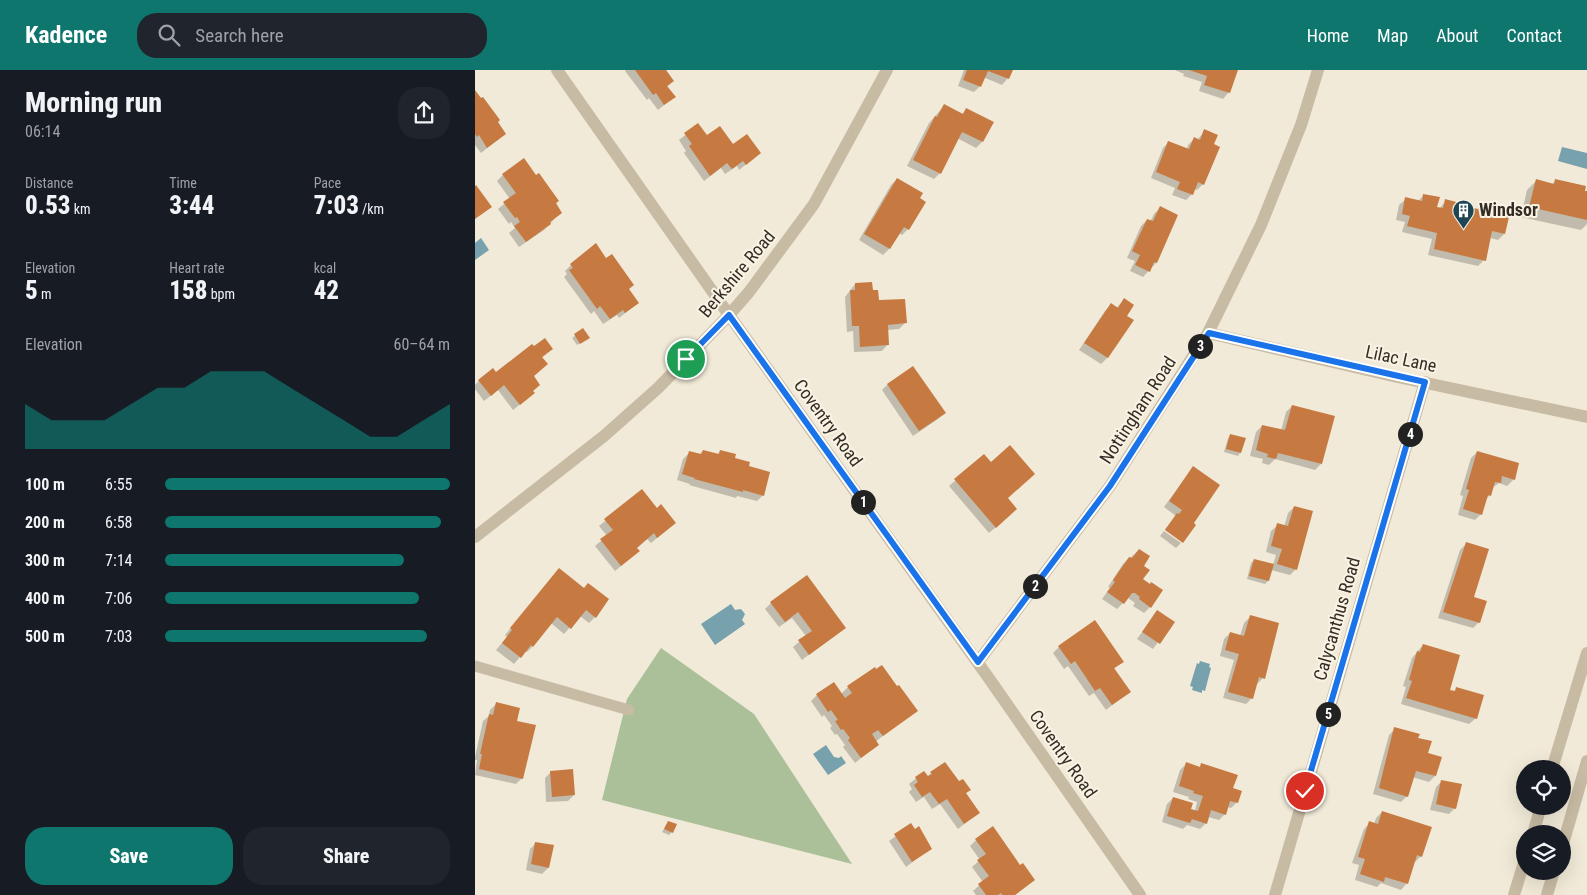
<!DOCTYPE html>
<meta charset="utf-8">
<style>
:root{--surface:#171b24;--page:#20242c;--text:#f1f3f6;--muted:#9ea1a6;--accent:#0f766e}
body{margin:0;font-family:"Roboto Condensed",sans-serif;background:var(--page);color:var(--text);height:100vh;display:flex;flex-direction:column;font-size:19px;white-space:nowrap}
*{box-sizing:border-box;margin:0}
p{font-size:16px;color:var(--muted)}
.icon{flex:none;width:28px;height:28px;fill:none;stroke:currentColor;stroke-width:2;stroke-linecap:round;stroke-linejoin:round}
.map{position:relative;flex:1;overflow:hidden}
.sheet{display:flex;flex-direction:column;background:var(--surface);width:475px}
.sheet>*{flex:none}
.buttons{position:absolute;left:1041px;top:690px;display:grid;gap:10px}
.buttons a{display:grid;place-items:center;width:55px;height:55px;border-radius:50%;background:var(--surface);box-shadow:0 5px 20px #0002;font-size:25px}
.pin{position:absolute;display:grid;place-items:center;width:42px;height:42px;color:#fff;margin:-21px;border:2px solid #fff;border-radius:50%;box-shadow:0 1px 5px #0007}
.km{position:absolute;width:25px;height:25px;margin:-12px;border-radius:50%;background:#222;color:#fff;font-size:14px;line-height:25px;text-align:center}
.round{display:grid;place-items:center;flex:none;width:52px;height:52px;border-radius:20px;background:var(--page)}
.headline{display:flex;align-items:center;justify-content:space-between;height:85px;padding:0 25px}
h1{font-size:28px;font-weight:800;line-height:38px}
.metrics{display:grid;grid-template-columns:repeat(3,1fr);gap:8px;height:85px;padding:5px 25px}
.metrics div{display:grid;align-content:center}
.metrics b{font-size:25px;font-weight:800}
.metrics small{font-size:14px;font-weight:400}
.metrics p{font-size:14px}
.chart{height:140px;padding:10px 25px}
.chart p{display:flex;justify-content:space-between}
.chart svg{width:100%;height:90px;margin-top:5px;fill:var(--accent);opacity:.7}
.action{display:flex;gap:10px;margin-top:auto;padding:10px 25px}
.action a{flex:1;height:58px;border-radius:20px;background:var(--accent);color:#fff;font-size:20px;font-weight:800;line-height:58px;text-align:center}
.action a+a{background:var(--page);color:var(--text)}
ul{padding:0 25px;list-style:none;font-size:16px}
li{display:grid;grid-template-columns:80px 60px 1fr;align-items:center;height:38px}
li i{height:12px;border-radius:6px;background:var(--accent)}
header{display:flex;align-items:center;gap:30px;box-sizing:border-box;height:70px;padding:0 25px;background:var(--accent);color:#fff}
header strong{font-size:24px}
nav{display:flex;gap:28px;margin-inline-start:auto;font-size:18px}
.search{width:350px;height:45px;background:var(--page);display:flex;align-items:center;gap:12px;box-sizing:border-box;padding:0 18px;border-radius:20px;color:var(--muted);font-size:19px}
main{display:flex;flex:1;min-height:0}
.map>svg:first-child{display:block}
.green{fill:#abbf98}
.water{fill:#77a1ad}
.shadow{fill:#0003}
.building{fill:#c67a41}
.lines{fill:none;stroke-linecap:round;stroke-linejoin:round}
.service{stroke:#c8bba4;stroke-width:11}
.minor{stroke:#c8bba4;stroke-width:12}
.route-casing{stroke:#fff;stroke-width:10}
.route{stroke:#1a73e8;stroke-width:6}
.labels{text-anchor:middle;stroke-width:4;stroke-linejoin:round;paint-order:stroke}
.poi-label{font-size:18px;font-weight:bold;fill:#342d26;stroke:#f9f3e4;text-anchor:start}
.street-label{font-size:18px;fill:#342d26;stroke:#f9f3e4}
</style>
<header>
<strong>Kadence</strong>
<div class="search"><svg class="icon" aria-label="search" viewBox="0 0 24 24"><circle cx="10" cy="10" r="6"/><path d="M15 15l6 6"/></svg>Search here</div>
<nav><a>Home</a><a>Map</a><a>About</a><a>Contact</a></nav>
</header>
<main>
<section class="sheet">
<div class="headline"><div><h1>Morning run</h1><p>06:14</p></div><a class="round"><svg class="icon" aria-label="share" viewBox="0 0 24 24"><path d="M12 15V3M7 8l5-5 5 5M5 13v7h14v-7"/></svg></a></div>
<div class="metrics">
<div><p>Distance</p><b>0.53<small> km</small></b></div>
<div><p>Time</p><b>3:44</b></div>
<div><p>Pace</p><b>7:03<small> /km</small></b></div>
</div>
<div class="metrics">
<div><p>Elevation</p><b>5<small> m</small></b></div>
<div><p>Heart rate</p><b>158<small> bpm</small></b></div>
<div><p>kcal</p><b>42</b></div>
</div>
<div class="chart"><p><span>Elevation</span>60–64 m</p>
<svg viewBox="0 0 160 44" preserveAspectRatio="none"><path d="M0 44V22L10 30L20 30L30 30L40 22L50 14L60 14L70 6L80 6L90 6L100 14L110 22L120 30L130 38L140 38L150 30L160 22V44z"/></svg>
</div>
<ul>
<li><b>100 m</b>6:55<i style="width:100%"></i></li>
<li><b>200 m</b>6:58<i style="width:97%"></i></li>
<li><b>300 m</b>7:14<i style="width:84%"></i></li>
<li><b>400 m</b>7:06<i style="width:89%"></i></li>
<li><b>500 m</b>7:03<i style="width:92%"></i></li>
</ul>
<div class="action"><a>Save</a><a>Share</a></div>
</section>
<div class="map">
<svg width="1112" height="825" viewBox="0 0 1112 825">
<rect width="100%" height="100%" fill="#f1ead8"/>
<polygon class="green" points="186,578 279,644 377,794 127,730 152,629"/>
<g class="water">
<polygon points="1087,77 1112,83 1112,99 1083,91"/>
<polygon points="6,168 14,180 0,190 0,173"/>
<polygon points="256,534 260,540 266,539 270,544 267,550 270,554 240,575 226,554"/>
<polygon points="725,591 735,594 734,597 736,598 730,621 727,620 727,623 717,620 718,617 715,616 722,593 724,594"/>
<polygon points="351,675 359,687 364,688 366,686 371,693 353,705 338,684"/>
</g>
<g class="shadow">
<polygon points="151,0 192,0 191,1 198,11 192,17 199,27 183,40 174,28 172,30 150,1"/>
<polygon points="489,0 536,0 533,8 527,15 508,7 505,16 499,22 483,16"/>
<polygon points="700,0 761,0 754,22 748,29 724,21 727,12 708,6 709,4"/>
<polygon points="0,23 30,64 6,83 0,75"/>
<polygon points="469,36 487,44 491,40 507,72 501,78 482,68 465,103 459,109 432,96 454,53"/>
<polygon points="223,55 232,67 285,83 264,100 262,96 250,104 246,98 229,111 209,83 211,81 204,70"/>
<polygon points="730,61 728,114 722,120 719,119 717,124 711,130 697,125 700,118 676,108 688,78 694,72 712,79 713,75 719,69 722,70"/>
<polygon points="28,105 61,107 86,142 69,160 44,177 34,163 40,158 36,152 34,154 23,139 35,129 22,111"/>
<polygon points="422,109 433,159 427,165 424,163 414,179 408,185 384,170 416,115"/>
<polygon points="1061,111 1077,114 1080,111 1112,123 1112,154 1106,160 1046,147 1052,120"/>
<polygon points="949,125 961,138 964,139 971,131 987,137 1002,140 1004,138 1029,164 1023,170 1015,168 1009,190 1003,196 953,185 957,169 927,162 930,152 921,150 924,135 931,129 943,131"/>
<polygon points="685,138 681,193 668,207 655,201 660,191 652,188 666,156 672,150 675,152 679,144"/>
<polygon points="96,195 153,219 163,233 144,248 142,245 128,254 119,241 116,244 89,207 92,204 90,201"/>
<polygon points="380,214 397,222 403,232 430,253 424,259 412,260 413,274 407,281 379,282 378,261 372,262 370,227"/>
<polygon points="649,230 650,246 657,251 632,288 626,294 604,280 630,241 636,235 641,238"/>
<polygon points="108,260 110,270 102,275 97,268"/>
<polygon points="59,278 76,279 67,288 57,306 57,322 52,329 38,340 23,320 9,331 0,319 0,315 4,311 21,304"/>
<polygon points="413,314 469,343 463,349 438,366 407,320"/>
<polygon points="817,336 846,394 840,400 800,389 794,395 787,393 788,389 775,386 781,362 787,356 806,361 811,342"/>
<polygon points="756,365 769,369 765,383 763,386 749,382 753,368"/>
<polygon points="228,381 242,385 245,381 273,397 288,425 282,431 262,426 261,428 214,415 215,414 202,410 208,389 214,383 224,385"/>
<polygon points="1002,382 1039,409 1032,416 1024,413 1017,418 1015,425 1010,430 1006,444 1000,450 983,445 988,426 985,425 996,388"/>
<polygon points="509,386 532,429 535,445 514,463 474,416"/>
<polygon points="718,398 717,454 708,471 690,459 701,446 689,437"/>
<polygon points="167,421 181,440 193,459 176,473 172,469 161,478 157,487 140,501 120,476 132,466 124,456"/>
<polygon points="819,437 821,499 815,505 796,500 793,511 790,514 772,509 776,493 779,490 798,495 801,485 791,482 796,461 803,455 809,457 813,443"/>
<polygon points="689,461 706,473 701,478 685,466"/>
<polygon points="991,474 997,528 1004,552 998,558 963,548 985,480"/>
<polygon points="664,480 667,496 667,510 675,537 669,543 658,536 660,533 653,528 642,539 627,529 635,518 633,517 648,494"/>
<polygon points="84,499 109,519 120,547 114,553 105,546 89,564 76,553 58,576 52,582 50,581 39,594 21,580 32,567 30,565"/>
<polygon points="296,533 369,558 327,590 318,577 331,566 317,548 304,557 290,539"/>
<polygon points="682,542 698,552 678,579 662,569"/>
<polygon points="775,547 788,608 782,614 781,614 777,628 771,634 748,628 759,590 745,586 749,569 755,563 765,566 769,553"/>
<polygon points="948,575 973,621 978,622 982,619 1001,648 994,654 926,634 931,617 928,616 937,588"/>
<polygon points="584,577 647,592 639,599 654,622 631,640 619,623 614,626 593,596 589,599 578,583"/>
<polygon points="373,617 441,641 400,672 402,675 380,693 368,677 370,675 362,664 360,665 355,658 357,656 349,645 347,647 336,631 342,625 366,624"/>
<polygon points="21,634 40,652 47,708 41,714 0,705 2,690 0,690 0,687 8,651 14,646 15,640"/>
<polygon points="920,659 942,669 952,684 960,706 954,712 937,707 932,726 926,732 898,724 914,665"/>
<polygon points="711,694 724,698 726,695 757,719 762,732 756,738 752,737 750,744 744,750 733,747 731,753 725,759 712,755 708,759 687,752 692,734 698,728 715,740 720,741 722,732 713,729 714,727 698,722 705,700"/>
<polygon points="76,702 99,725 93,731 71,732 70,708"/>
<polygon points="449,702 452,707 456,703 483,713 494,720 490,724 503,743 483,759 465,734 457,739 449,727 441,732 434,722 437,719 434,714"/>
<polygon points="967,711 980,738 974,744 955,740 961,717"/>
<polygon points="907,742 946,786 940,792 939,792 932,813 926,820 906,813 902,817 880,810 884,795 877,793 889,759 895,753 899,754 901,748"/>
<polygon points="193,752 197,762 194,765 187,762"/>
<polygon points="436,755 456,778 431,797 414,771"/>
<polygon points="501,770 545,796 559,810 540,825 501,825 498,821 508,812 497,797 505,790 495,776"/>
<polygon points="61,773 73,798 67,804 51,800 55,779"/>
</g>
<g class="building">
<polygon points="160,0 191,0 199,11 192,16 201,27 189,35 181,23 178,25"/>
<polygon points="492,0 538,0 534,9 513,1 506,17 488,10"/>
<polygon points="714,0 763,0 755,23 729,15 732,6"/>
<polygon points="0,20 6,28 8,27 25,50 23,52 31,64 12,78 4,65 2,67 0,64"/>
<polygon points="469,34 488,44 491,38 519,52 508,72 487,62 466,104 438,90 460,46 462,47"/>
<polygon points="223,53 232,65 245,56 258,74 272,64 286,83 271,95 268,91 257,99 252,93 235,106 214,76 217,74 209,63"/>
<polygon points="729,59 743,65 739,74 745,77 729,115 723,112 718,125 702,119 705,112 681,102 693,71 714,79 719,67 725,70"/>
<polygon points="49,88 61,105 64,103 84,131 81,133 87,143 75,152 76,154 51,172 39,156 45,152 42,147 40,148 28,132 41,123 27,104"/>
<polygon points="422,108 448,123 445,128 451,132 434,160 429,157 415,179 389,164"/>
<polygon points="1061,109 1079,114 1080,109 1111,116 1110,121 1112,121 1112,150 1054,137"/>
<polygon points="1,115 17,137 0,149 0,116"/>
<polygon points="948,124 965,127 962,137 968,138 970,129 989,134 989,136 1003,139 1004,137 1022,141 1021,143 1034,147 1030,164 1017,161 1011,191 959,179 962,163 932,156 935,146 927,144 930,127 947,131"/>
<polygon points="685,136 703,145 682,193 679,192 675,202 660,195 665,185 657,181 672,149 678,151"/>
<polygon points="121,173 131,188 137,184 159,215 154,219 164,233 150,243 148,240 135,249 125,236 122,239 94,200 98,198 95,194"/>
<polygon points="397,212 398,220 403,220 404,230 430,229 432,253 413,255 414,275 385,277 384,256 377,256 375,220 380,220 380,213"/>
<polygon points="649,228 659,235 652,246 659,250 633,288 609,273 636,233 643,238"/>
<polygon points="108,258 115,268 105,274 99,264"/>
<polygon points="70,268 78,279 67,287 73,294 59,306 65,315 58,321 60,323 45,335 29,315 16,326 3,310 18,298 21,302 57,274 59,276"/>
<polygon points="438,296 471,343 444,361 412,314"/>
<polygon points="817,335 860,346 847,394 803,383 801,389 792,387 793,384 781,380 787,355 810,360"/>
<polygon points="755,364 771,368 766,383 751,379"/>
<polygon points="535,375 560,404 533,428 542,439 521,458 479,409 509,384 516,392"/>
<polygon points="228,380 244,384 245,380 261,384 260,388 275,392 274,396 295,402 289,426 268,420 268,422 219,409 220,408 207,404 214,381 226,384"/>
<polygon points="1002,381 1044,393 1040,410 1027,406 1026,413 1020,412 1016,426 1013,425 1007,445 988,439 994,420 991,419"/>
<polygon points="718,396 745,415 719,453 721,455 708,473 690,460 702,443 704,444 707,440 694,431"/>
<polygon points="167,419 182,438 186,434 201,453 182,468 179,463 162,478 165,481 146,496 125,469 138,460 129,449"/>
<polygon points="819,436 838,441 822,500 802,494 807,479 796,476 802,453 813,456"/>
<polygon points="991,472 1014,479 999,527 1012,531 1005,553 968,542"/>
<polygon points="664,479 675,486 669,496 675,500 668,509 675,514 676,512 688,520 676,538 664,529 665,527 660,523 657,523 649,534 632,522 640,512 638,510 654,487 657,488"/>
<polygon points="779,489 799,494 794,511 774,506"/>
<polygon points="84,498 109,518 113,513 134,529 121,548 111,540 96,559 82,547 58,577 56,575 46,588 27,573 37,560 35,558"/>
<polygon points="332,505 371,558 334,585 323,570 337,561 323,542 310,552 295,532"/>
<polygon points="682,540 700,552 685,574 667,562"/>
<polygon points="775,545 804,553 790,609 784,607 778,629 753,622 764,584 750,580 755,562 769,566"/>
<polygon points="620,550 649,592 639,598 656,622 637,635 625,618 620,621 600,591 596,594 583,576"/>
<polygon points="948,574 985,585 975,620 980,621 981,617 1009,625 1002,649 931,628 937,611 934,610 942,581 945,582"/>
<polygon points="407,595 422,616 424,615 443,641 408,666 403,660 397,664 404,675 386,688 373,670 375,668 368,659 366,660 360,651 363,650 356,640 353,642 341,624 359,612 370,628 377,623 372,616 400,597 401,599"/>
<polygon points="21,632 45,638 42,651 61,655 48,709 4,699 7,684 5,684 14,644 18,645"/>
<polygon points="919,657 945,664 943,668 957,671 953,683 967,687 961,706 941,701 933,727 904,718"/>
<polygon points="470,692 484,711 488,709 496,720 491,723 505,743 489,754 472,729 464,734 455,722 447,727 439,715 443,712 440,707 449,701 453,706 457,704 455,702"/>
<polygon points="711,692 725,697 726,693 763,705 758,718 767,721 763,733 755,731 751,745 736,740 732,754 717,749 715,753 692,746 698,727 718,733 716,739 723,741 728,726 718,723 719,721 704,716"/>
<polygon points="98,699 100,725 77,727 75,701"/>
<polygon points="966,710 987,714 981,739 961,734"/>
<polygon points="907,741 957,757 947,787 942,785 933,814 910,807 909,812 885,804 890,789 883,787 894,751 903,754"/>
<polygon points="193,751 202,754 198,763 189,759"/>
<polygon points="436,753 440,759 444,756 457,779 437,792 419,764"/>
<polygon points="518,756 545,795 548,793 560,810 540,825 527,825 526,823 523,825 511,825 503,814 514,806 502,790 511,784 500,769"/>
<polygon points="60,772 79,775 74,798 56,794"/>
</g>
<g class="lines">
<polyline class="service" points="0,596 154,640"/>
<g class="minor">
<polyline points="82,0 254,245 513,607 665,825"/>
<polyline points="733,263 918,306 1112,347"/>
<polyline points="0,467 129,366 183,318 254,245 274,222 339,134 412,0"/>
<polyline points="503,592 635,416 733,263 786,155 826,55 843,0"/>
<polyline points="1077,699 1112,583"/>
<polyline points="1058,764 1066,736"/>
<polyline points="1088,774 1112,691"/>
<polyline points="800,825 950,312"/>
<polyline points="1039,825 1050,789"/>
<polyline points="1072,825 1079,801"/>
</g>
</g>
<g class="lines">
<defs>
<polyline id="route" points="211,289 254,245 503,592 635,416 734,263 950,312 830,721"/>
</defs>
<use href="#route" class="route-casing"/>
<use href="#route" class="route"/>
</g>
<defs>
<symbol id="building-pin" viewBox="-11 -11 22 30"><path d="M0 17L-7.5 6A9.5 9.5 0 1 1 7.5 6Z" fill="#1c4655" stroke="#f9f3e4"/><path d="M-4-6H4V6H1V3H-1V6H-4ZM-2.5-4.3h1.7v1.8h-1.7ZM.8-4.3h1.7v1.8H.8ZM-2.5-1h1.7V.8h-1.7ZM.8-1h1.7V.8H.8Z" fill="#fff"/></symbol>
</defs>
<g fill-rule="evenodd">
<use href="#building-pin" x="976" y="128" width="25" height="34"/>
</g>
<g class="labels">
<g class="poi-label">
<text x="1004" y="146">Windsor</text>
</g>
<g class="street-label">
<text transform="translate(262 204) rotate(-50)" y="6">Berkshire Road</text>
<text transform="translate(926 289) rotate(12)" y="6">Lilac Lane</text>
<text transform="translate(663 340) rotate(-57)" y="6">Nottingham Road</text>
<text transform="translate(353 353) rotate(54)" y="6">Coventry Road</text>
<text transform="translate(862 549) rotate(-74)" y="6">Calycanthus Road</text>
<text transform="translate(588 684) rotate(55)" y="6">Coventry Road</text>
</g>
</g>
</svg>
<div class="buttons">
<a><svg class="icon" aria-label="locate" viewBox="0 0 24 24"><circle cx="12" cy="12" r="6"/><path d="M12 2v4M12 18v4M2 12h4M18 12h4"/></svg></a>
<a><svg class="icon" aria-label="layers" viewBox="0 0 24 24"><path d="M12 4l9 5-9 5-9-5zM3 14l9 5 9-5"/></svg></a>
</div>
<div class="pin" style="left:211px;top:289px;background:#1e9e55"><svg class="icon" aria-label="arrive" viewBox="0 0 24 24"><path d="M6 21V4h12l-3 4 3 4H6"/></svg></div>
<div class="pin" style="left:830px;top:721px;background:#d93025"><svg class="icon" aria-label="check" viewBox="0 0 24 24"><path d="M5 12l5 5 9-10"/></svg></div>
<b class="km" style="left:388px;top:432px">1</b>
<b class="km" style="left:560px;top:516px">2</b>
<b class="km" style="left:725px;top:276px">3</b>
<b class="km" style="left:935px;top:364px">4</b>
<b class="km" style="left:853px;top:644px">5</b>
</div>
</main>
